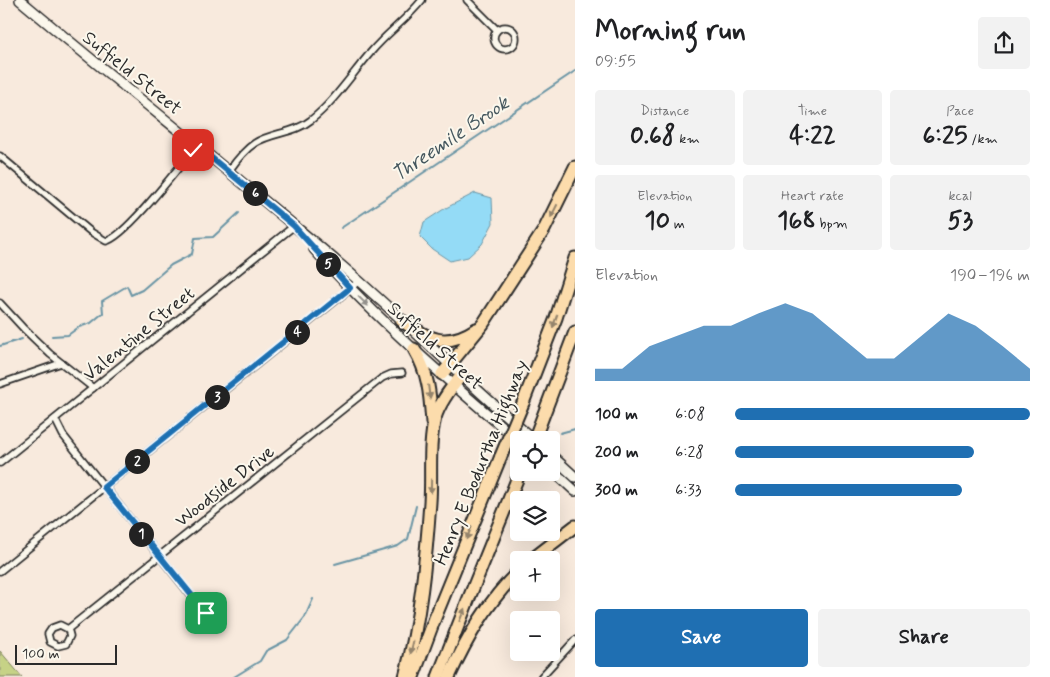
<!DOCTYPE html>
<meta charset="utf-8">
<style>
:root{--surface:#fff;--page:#f2f2f2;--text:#202124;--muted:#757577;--accent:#1f6fb2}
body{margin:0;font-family:Mynerve,sans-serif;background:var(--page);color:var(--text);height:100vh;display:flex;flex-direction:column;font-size:19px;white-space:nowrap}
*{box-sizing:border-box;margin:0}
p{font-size:16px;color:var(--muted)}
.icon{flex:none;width:28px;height:28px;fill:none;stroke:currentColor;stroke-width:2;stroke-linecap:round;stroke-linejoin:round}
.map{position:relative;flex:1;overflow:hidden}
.sheet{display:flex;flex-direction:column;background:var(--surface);width:475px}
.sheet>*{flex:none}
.buttons{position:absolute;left:510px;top:431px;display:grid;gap:10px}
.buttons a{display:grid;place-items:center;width:50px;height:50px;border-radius:5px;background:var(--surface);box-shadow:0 5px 20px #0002;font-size:25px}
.scale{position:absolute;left:15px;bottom:12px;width:102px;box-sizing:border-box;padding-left:5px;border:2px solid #2b2b2b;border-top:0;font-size:14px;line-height:18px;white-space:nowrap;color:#2b2b2b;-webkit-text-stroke:4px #fbf7ec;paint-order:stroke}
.pin{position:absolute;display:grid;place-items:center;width:42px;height:42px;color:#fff;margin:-21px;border-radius:10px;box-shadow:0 2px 8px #0006}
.km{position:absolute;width:25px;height:25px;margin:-12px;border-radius:50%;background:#222;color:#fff;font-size:14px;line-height:25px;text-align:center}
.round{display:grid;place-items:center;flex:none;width:52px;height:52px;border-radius:5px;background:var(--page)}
.head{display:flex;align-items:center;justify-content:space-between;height:85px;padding:0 20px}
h1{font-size:28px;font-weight:700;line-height:38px}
.stats{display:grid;grid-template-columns:repeat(3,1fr);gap:8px;height:85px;padding:5px 20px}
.stats div{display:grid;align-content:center;border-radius:5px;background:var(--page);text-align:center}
.stats b{font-size:25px;font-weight:700}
.stats small{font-size:14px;font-weight:400}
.stats p{font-size:14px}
.chart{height:140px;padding:10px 20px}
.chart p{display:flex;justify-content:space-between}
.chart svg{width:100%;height:90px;margin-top:5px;fill:var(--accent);opacity:.7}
.button{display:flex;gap:10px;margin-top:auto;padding:10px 20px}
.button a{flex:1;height:58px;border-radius:5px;background:var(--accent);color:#fff;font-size:20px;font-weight:700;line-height:58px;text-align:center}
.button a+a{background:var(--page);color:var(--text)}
ul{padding:0 20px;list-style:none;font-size:16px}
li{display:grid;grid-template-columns:80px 60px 1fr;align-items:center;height:38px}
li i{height:12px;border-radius:6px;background:var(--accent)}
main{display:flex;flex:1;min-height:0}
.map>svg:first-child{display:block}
.green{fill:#c6d286;stroke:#787e58}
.water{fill:#94dbf6;stroke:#6a95a5}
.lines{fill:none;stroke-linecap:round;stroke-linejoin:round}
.stream{stroke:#6a95a5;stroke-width:2}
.street-casing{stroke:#2b2b2b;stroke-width:9}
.secondary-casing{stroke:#2b2b2b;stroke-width:12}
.highway-casing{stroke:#2b2b2b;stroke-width:15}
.street{stroke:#fbf7ec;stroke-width:5.5}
.secondary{stroke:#fbf7ec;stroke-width:9}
.highway{stroke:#fcdcac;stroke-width:11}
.highway-bridge-casing{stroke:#2b2b2b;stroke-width:15;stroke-linecap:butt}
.highway-bridge{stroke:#fcdcac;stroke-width:11}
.oneway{fill:#94846c}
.oneway2{fill:#93918c}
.route-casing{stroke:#fff;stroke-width:10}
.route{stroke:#1f6fb2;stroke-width:6}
.labels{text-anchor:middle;stroke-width:4;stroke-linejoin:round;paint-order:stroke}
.street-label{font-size:19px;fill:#2b2b2b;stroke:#fbf7ec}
.water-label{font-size:20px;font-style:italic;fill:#45575e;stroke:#fbf7ec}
</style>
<main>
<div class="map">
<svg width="575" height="677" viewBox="0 0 575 677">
<rect width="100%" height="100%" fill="#f8eadd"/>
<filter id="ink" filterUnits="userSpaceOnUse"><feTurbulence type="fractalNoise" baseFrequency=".02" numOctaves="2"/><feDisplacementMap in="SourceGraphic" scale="10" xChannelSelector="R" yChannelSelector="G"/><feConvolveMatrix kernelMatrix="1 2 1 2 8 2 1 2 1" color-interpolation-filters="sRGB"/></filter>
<g filter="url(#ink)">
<polygon class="green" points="0,651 22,677 0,677"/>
<polygon class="water" points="475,193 492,198 493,223 482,244 468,257 450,261 432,249 420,237 424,222 444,209"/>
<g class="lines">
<g class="stream">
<polyline points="341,228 575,71"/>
<polyline points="52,336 68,335 79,327 91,323 103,313 102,301 127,286 131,295 142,290 171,265 192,254 195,238 213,237 239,213"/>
<polyline points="0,346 22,339"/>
<polyline points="560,433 575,429"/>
<polyline points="335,564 398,546 408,539 416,506"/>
<polyline points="234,677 260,661 266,651 287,640 305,617 313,599"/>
</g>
<defs>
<g id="street">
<polyline points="467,0 497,30"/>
<circle cx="505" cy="38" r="11"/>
<path d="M 0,156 L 91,232 L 106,241 C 125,238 182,163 197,145"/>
<path d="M 229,171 C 236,161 244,150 255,143 C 272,132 294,134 311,120 C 334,102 352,74 371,52 C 387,33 407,19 422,0"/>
<polyline points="0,303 24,329 50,354 93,388"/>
<polyline points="0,384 61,363"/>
<polyline points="55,419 63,435 74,449 205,613"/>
<polyline points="0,463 294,226"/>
<polyline points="0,571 340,297 359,281"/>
<polyline points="68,629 70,636 66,644 58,646 50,642 48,634 52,628 60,625 68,629 382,378 391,374 402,373"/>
<polyline points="541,677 575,640"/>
</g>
<g id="secondary">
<path d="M 20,0 C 127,90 237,176 343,267 C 408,323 468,384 534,440"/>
<path d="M 314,249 C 376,319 448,381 519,441"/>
<polyline points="551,455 575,477"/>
<polyline points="551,469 575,491"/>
</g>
<g id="highway">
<path d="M 402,321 C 428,339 446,349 476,329"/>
<path d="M 414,349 C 429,374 430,395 432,423"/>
<polyline points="442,374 483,324 544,230 575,167"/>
<polyline points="523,403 556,318 575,258"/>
<polyline points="534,440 575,332"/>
<polyline points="531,560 575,526"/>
<path d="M 405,677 C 420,620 426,561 430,502 C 432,475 428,446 435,418 C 440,402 450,389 461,376"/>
<polyline points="413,677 435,618 501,456"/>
<polyline points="438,677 467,603 520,472"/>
<path d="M 449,677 C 467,638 488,601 519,571"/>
</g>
</defs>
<use href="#street" class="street-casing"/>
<use href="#secondary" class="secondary-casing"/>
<use href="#highway" class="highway-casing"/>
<use href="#street" class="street"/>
<use href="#secondary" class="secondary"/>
<use href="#highway" class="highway"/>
<defs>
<polyline id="highway-bridge" points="501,456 523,403"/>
</defs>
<use href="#highway-bridge" class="highway-bridge-casing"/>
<use href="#highway-bridge" class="highway-bridge"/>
</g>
<defs><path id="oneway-solid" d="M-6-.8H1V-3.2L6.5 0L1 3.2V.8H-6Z" transform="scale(1.25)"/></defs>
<g class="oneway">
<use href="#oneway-solid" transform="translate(554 211) rotate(117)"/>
<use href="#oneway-solid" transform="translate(555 321) rotate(109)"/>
<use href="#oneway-solid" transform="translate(429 392) rotate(83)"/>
<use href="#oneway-solid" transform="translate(431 486) rotate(91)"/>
<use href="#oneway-solid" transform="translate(469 533) rotate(113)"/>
<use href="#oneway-solid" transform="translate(462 615) rotate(-68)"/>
<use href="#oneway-solid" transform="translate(412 647) rotate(103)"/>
</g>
<use class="oneway2" href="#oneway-solid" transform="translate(363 301) rotate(44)"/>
</g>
<g class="lines" filter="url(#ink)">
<defs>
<polyline id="route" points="193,150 196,145 294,226 350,288 104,487 206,613"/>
</defs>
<use href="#route" class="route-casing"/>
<use href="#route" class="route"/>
</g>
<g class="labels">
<g class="street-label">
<text transform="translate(133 72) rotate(39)" y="7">Suffield Street</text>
<text transform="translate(138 333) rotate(-39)" y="7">Valentine Street</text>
<text transform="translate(436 345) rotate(42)" y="7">Suffield Street</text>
<text transform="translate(480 462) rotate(-68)" y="7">Henry E Bodurtha Highway</text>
<text transform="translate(224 485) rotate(-38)" y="7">Woodside Drive</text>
</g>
<g class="water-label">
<text transform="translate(450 138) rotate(-34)" y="7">Threemile Brook</text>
</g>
</g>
</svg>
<div class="buttons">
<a><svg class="icon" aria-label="locate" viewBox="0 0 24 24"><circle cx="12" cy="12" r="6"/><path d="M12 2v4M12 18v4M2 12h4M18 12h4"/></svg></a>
<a><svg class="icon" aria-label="layers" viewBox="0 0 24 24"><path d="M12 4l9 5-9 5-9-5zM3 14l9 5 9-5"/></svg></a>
<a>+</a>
<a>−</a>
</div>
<div class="scale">100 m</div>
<div class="pin" style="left:206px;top:613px;background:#1e9e55"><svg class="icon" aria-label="arrive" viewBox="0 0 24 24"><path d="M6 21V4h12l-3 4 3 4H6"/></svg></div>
<div class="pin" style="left:193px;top:150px;background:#d93025"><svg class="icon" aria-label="check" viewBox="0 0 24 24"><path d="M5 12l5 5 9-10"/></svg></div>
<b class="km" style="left:141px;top:534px">1</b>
<b class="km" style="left:137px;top:461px">2</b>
<b class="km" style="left:217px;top:397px">3</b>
<b class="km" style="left:297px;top:332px">4</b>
<b class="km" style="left:328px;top:264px">5</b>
<b class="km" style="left:255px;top:193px">6</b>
</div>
<section class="sheet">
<div class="head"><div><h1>Morning run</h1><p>09:55</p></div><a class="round"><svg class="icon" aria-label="share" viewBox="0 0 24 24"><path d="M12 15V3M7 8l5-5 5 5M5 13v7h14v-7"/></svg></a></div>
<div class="stats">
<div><p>Distance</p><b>0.68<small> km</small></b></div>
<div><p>Time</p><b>4:22</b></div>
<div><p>Pace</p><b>6:25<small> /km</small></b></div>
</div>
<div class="stats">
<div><p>Elevation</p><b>10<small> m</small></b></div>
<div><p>Heart rate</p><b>168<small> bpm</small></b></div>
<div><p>kcal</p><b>53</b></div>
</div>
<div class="chart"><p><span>Elevation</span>190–196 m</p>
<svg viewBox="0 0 160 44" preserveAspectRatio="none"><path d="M0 44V38L10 38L20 27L30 22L40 17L50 17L60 11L70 6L80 11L90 22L100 33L110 33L120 22L130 11L140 17L150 27L160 38V44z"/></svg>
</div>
<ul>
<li><b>100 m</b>6:08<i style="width:100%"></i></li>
<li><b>200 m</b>6:28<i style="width:81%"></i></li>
<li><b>300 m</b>6:33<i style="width:77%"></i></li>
</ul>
<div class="button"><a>Save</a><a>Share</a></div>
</section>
</main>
